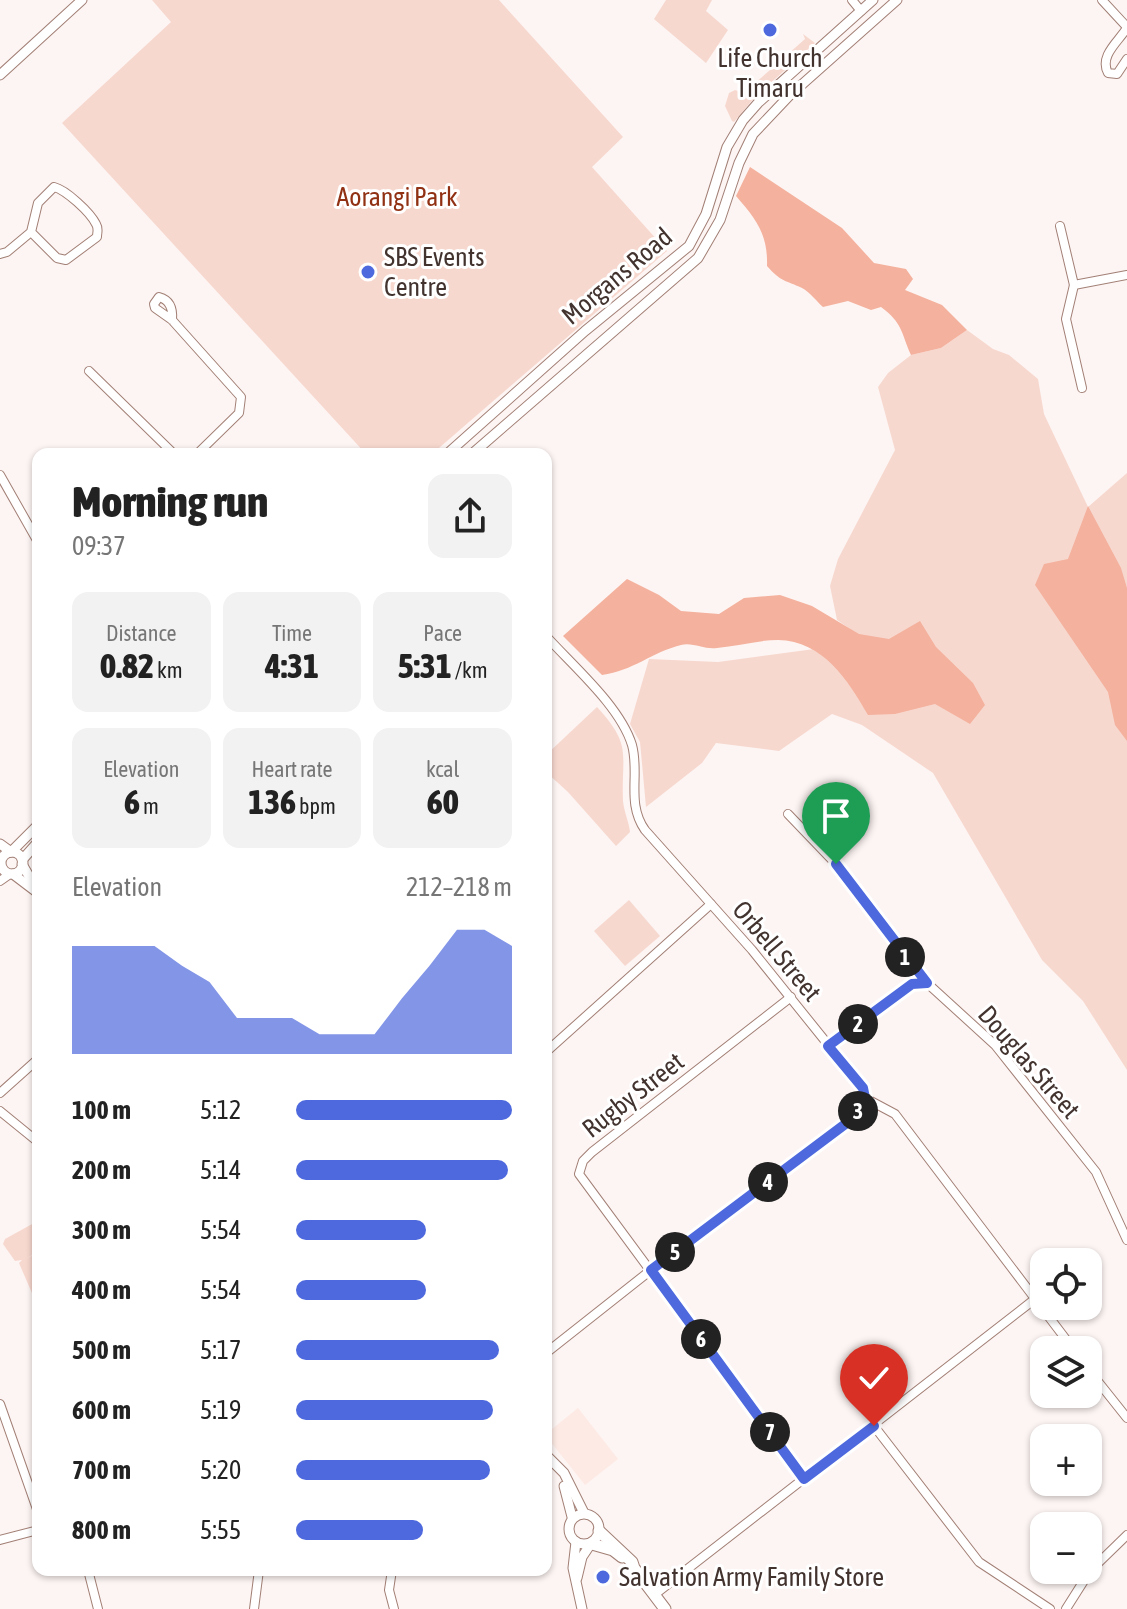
<!DOCTYPE html>
<meta charset="utf-8">
<style>
:root{--surface:#fff;--page:#f2f2f2;--text:#222;--muted:#767676;--accent:#4e69dd}
body{margin:0;font-family:"Asap Condensed",sans-serif;background:var(--page);color:var(--text);height:100vh;display:flex;flex-direction:column;font-size:30px;white-space:nowrap}
*{box-sizing:border-box;margin:0}
p{font-size:26px;color:var(--muted)}
.icon{flex:none;width:44px;height:44px;fill:none;stroke:currentColor;stroke-width:2;stroke-linecap:round;stroke-linejoin:round}
.map{position:relative;flex:1;overflow:hidden}
.drawer{position:absolute;left:32px;top:448px;width:520px;height:1128px;display:flex;flex-direction:column;background:var(--surface);border-radius:16px;box-shadow:0 2px 6px #0004}
.drawer>*{flex:none}
.buttons{position:absolute;left:1030px;top:1248px;display:grid;gap:16px}
.buttons a{display:grid;place-items:center;width:72px;height:72px;border-radius:16px;background:var(--surface);box-shadow:0 2px 6px #0004;font-size:40px}
.pin{position:absolute;display:grid;place-items:center;width:68px;height:68px;color:#fff;margin:-82px -34px;border-radius:50% 50% 50% 0;rotate:-45deg;box-shadow:0 0 8px #0007}
.pin .icon{rotate:45deg}
.km{position:absolute;width:40px;height:40px;margin:-20px;border-radius:50%;background:#222;color:#fff;font-size:22px;line-height:40px;text-align:center}
.round{display:grid;place-items:center;flex:none;width:84px;height:84px;border-radius:16px;background:var(--page)}
.headline{display:flex;align-items:center;justify-content:space-between;height:136px;padding:0 40px}
h1{font-size:44px;font-weight:800;line-height:60px}
.metrics{display:grid;grid-template-columns:repeat(3,1fr);gap:12px;height:136px;padding:8px 40px}
.metrics div{display:grid;align-content:center;border-radius:16px;background:var(--page);text-align:center}
.metrics b{font-size:34px;font-weight:800}
.metrics small{font-size:22px;font-weight:400}
.metrics p{font-size:22px}
.chart{height:224px;padding:16px 40px}
.chart p{display:flex;justify-content:space-between}
.chart svg{width:100%;height:144px;margin-top:8px;fill:var(--accent);opacity:.7}
ul{padding:0 40px;list-style:none;font-size:26px}
li{display:grid;grid-template-columns:128px 96px 1fr;align-items:center;height:60px}
li i{height:20px;border-radius:10px;background:var(--accent)}
.map>svg:first-child{display:block}
.built{fill:#fdeae4}
.green{fill:#f7d8cf}
.forest{fill:#f4b19d}
.lines{fill:none;stroke-linecap:round;stroke-linejoin:round}
.minor-casing{stroke:#a27f75;stroke-width:10}
.tertiary-casing{stroke:#a27f75;stroke-width:11}
.secondary-casing{stroke:#a27f75;stroke-width:13}
.minor{stroke:#fff;stroke-width:8}
.tertiary{stroke:#fff;stroke-width:9}
.secondary{stroke:#fff;stroke-width:11}
.route-casing{stroke:#fff;stroke-width:16}
.route{stroke:#4e69dd;stroke-width:10}
.poi-dot{fill:#4e69dd;stroke:#fff;stroke-width:3}
.labels{text-anchor:middle;stroke-width:6;stroke-linejoin:round;paint-order:stroke}
.poi-label{font-size:26px;fill:#42332f;stroke:#fff;text-anchor:start}
.park-label{font-size:26px;fill:#913114;stroke:#fff}
.street-label{font-size:26px;fill:#42332f;stroke:#fff}
</style>
<div class="map">
<svg width="1127" height="1609" viewBox="0 0 1127 1609">
<rect width="100%" height="100%" fill="#fdf5f3"/>
<polygon class="built" points="578,1408 618,1459 585,1485 546,1436 546,1434"/>
<g class="green">
<polygon points="152,0 499,0 623,137 592,167 667,251 432,454 366,454 62,123 171,22"/>
<polygon points="666,0 712,0 706,11 728,30 706,63 654,19"/>
<polygon points="803,34 815,43 754,98 734,122 732,121 725,106 729,93 735,90 744,93 805,39"/>
<polygon points="967,330 993,349 1009,355 1038,379 1044,414 1088,507 1127,473 1127,1070 1083,1001 1042,960 933,773 862,725 832,714 779,751 716,743 702,763 646,807 640,742 630,724 649,659 718,662 829,647 850,629 837,620 830,586 838,559 895,450 878,387 888,373 911,355 941,348"/>
<path d="M 597,707 C 633,746 621,754 623,801 C 624,812 629,822 630,832 L 616,846 L 568,792 L 546,772 L 546,755 Z"/>
<polygon points="629,900 660,936 625,966 594,931"/>
<polygon points="34,1223 38,1229 38,1252 27,1258 38,1253 38,1307 19,1263 22,1260 15,1261 3,1244 5,1239"/>
</g>
<g class="forest">
<path d="M 750,167 L 842,228 L 874,263 L 906,269 L 913,279 L 905,290 L 942,305 L 967,330 L 941,348 L 911,355 C 901,333 903,323 881,307 L 871,310 L 848,301 L 823,307 C 817,302 810,292 802,288 C 785,280 781,282 767,266 C 768,234 756,219 736,196 Z"/>
<polygon points="1088,506 1121,568 1127,588 1127,741 1115,725 1108,692 1035,585 1044,564 1068,559"/>
<path d="M 627,579 L 659,595 L 681,611 L 719,614 L 744,598 L 780,595 L 812,606 L 859,634 L 889,639 L 920,621 L 936,647 L 973,683 L 985,705 L 970,724 L 935,704 L 895,714 L 868,715 C 848,680 823,641 778,640 C 759,640 737,646 717,648 C 705,650 693,642 681,645 C 652,652 633,671 602,675 L 563,636 Z"/>
</g>
<g class="lines">
<defs>
<g id="minor">
<polyline points="852,0 861,11"/>
<polyline points="1102,0 1127,27"/>
<path d="M 1127,28 C 1118,42 1099,56 1108,73 L 1117,74 L 1127,59"/>
<polyline points="1060,226 1074,285 1127,275"/>
<path d="M 0,254 L 7,252 L 31,232 L 38,203 L 54,187 C 66,190 90,212 96,224 C 99,229 97,232 97,237 L 66,260 L 57,258 L 31,232"/>
<polyline points="1074,285 1066,319 1082,388"/>
<path d="M 172,320 C 173,309 170,300 159,297 L 154,304 L 155,308 L 172,320 L 241,397 L 239,413 L 197,454"/>
<polyline points="89,371 174,454"/>
<polyline points="0,475 38,542"/>
<path d="M 546,636 C 573,666 620,706 632,745 C 640,774 626,803 645,830 L 752,950 L 863,1088 L 865,1098 L 895,1114 L 1074,1350"/>
<polyline points="788,814 836,864 927,983 995,1045 1096,1172 1127,1240"/>
<polyline points="0,869 1,866"/>
<polyline points="0,881 10,874"/>
<polyline points="791,997 592,1152 583,1161 579,1174 804,1479"/>
<polyline points="828,1046 912,984 927,983"/>
<polyline points="546,1052 711,904"/>
<polyline points="0,1093 38,1059"/>
<polyline points="0,1111 38,1142"/>
<polyline points="546,1353 651,1270 856,1116 865,1098"/>
<polyline points="1088,1369 1127,1418"/>
<polyline points="0,1404 38,1512"/>
<polyline points="874,1426 979,1562 1050,1609"/>
<polyline points="0,1540 38,1530"/>
<polyline points="88,1570 98,1609"/>
<polyline points="392,1570 389,1590 394,1609"/>
<polyline points="654,1595 1035,1299"/>
<polyline points="254,1609 259,1570"/>
<polyline points="1066,1609 1090,1571 1127,1535"/>
</g>
<g id="tertiary">
<polyline points="0,75 82,0"/>
<polyline points="447,454 585,331 689,246 706,214 727,147 743,120 758,103 873,0"/>
<polyline points="472,454 698,258 720,220 739,163 753,134 789,96 897,0"/>
<polyline points="0,844 11,852 38,825"/>
<circle cx="12" cy="863" r="11"/>
<polyline points="22,860 38,842"/>
<polyline points="22,864 38,892"/>
<polyline points="13,874 38,893"/>
<polyline points="546,1455 564,1473 584,1513"/>
<polyline points="564,1486 572,1517"/>
<circle cx="584" cy="1529" r="15"/>
<polyline points="576,1542 573,1568 582,1609"/>
<polyline points="577,1578 582,1557 590,1545"/>
</g>
<g id="secondary">
<polyline points="599,1531 632,1562 634,1568 665,1609"/>
<polyline points="592,1544 613,1550 622,1557"/>
</g>
</defs>
<use href="#minor" class="minor-casing"/>
<use href="#tertiary" class="tertiary-casing"/>
<use href="#secondary" class="secondary-casing"/>
<use href="#minor" class="minor"/>
<use href="#tertiary" class="tertiary"/>
<use href="#secondary" class="secondary"/>
</g>
<g class="lines">
<defs>
<polyline id="route" points="836,864 927,983 912,984 828,1046 863,1088 865,1098 856,1116 651,1270 804,1479 874,1426"/>
</defs>
<use href="#route" class="route-casing"/>
<use href="#route" class="route"/>
</g>
<g class="poi-dot">
<circle cx="770" cy="30" r="8"/>
<circle cx="368" cy="272" r="8"/>
<circle cx="603" cy="1577" r="8"/>
</g>
<g class="labels">
<g class="poi-label">
<text x="770" y="67" text-anchor="middle">Life Church<tspan x="770" dy="30">Timaru</tspan></text>
<text x="384" y="266">SBS Events<tspan x="384" dy="30">Centre</tspan></text>
<text x="619" y="1586">Salvation Army Family Store</text>
</g>
<g class="park-label">
<text x="397" y="206">Aorangi Park</text>
</g>
<g class="street-label">
<text transform="translate(617 276) rotate(-40)" y="9">Morgans Road</text>
<text transform="translate(777 951) rotate(50)" y="9">Orbell Street</text>
<text transform="translate(1029 1062) rotate(49)" y="9">Douglas Street</text>
<text transform="translate(633 1095) rotate(-38)" y="9">Rugby Street</text>
</g>
</g>
</svg>
<div class="buttons">
<a><svg class="icon" aria-label="locate" viewBox="0 0 24 24"><circle cx="12" cy="12" r="6"/><path d="M12 2v4M12 18v4M2 12h4M18 12h4"/></svg></a>
<a><svg class="icon" aria-label="layers" viewBox="0 0 24 24"><path d="M12 4l9 5-9 5-9-5zM3 14l9 5 9-5"/></svg></a>
<a>+</a>
<a>−</a>
</div>
<div class="pin" style="left:836px;top:864px;background:#1e9e55"><svg class="icon" aria-label="arrive" viewBox="0 0 24 24"><path d="M6 21V4h12l-3 4 3 4H6"/></svg></div>
<div class="pin" style="left:874px;top:1426px;background:#d93025"><svg class="icon" aria-label="check" viewBox="0 0 24 24"><path d="M5 12l5 5 9-10"/></svg></div>
<b class="km" style="left:905px;top:957px">1</b>
<b class="km" style="left:858px;top:1024px">2</b>
<b class="km" style="left:858px;top:1111px">3</b>
<b class="km" style="left:768px;top:1182px">4</b>
<b class="km" style="left:675px;top:1252px">5</b>
<b class="km" style="left:701px;top:1339px">6</b>
<b class="km" style="left:770px;top:1432px">7</b>
<section class="drawer">
<div class="headline"><div><h1>Morning run</h1><p>09:37</p></div><a class="round"><svg class="icon" aria-label="share" viewBox="0 0 24 24"><path d="M12 15V3M7 8l5-5 5 5M5 13v7h14v-7"/></svg></a></div>
<div class="metrics">
<div><p>Distance</p><b>0.82<small> km</small></b></div>
<div><p>Time</p><b>4:31</b></div>
<div><p>Pace</p><b>5:31<small> /km</small></b></div>
</div>
<div class="metrics">
<div><p>Elevation</p><b>6<small> m</small></b></div>
<div><p>Heart rate</p><b>136<small> bpm</small></b></div>
<div><p>kcal</p><b>60</b></div>
</div>
<div class="chart"><p><span>Elevation</span>212–218 m</p>
<svg viewBox="0 0 160 44" preserveAspectRatio="none"><path d="M0 44V11L10 11L20 11L30 11L40 17L50 22L60 33L70 33L80 33L90 38L100 38L110 38L120 27L130 17L140 6L150 6L160 11V44z"/></svg>
</div>
<ul>
<li><b>100 m</b>5:12<i style="width:100%"></i></li>
<li><b>200 m</b>5:14<i style="width:98%"></i></li>
<li><b>300 m</b>5:54<i style="width:60%"></i></li>
<li><b>400 m</b>5:54<i style="width:60%"></i></li>
<li><b>500 m</b>5:17<i style="width:94%"></i></li>
<li><b>600 m</b>5:19<i style="width:91%"></i></li>
<li><b>700 m</b>5:20<i style="width:90%"></i></li>
<li><b>800 m</b>5:55<i style="width:59%"></i></li>
</ul>
</section>
</div>
